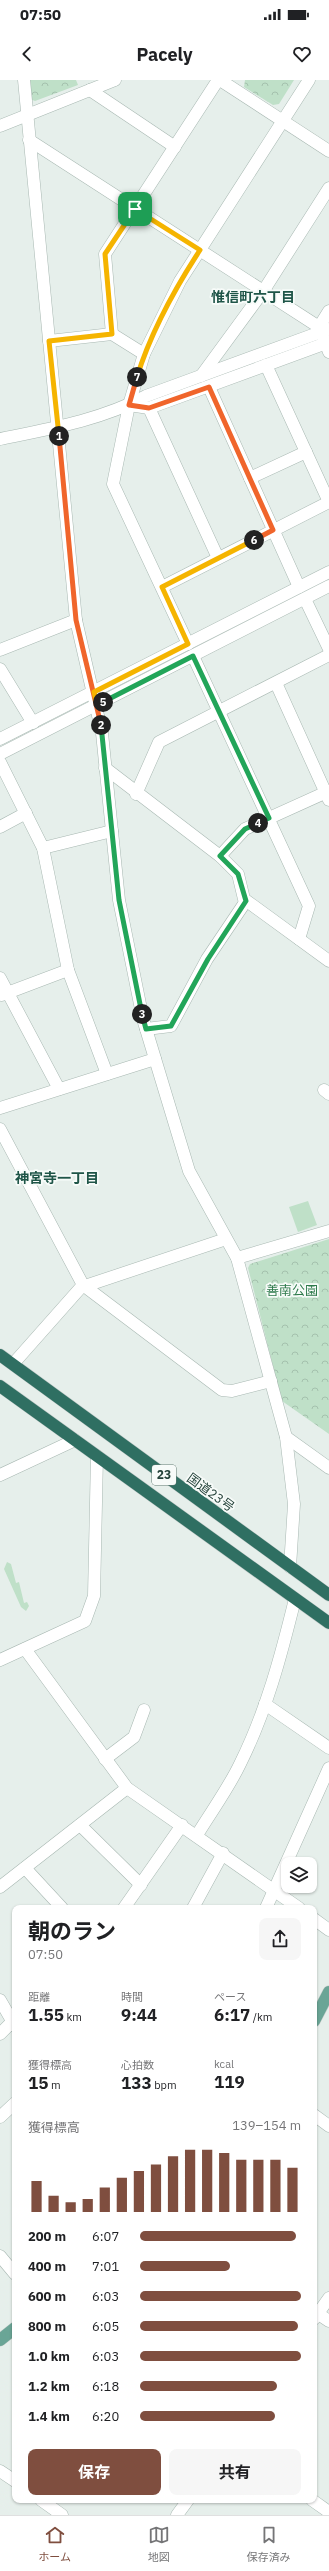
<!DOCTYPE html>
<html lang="ja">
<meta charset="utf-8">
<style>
:root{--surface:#fff;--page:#f6f6f6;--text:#202124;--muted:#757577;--line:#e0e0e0;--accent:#7f4e3f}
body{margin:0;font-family:"IBM Plex Sans","Noto Sans JP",sans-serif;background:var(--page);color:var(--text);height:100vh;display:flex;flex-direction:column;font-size:15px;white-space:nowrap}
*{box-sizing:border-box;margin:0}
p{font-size:13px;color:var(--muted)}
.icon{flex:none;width:22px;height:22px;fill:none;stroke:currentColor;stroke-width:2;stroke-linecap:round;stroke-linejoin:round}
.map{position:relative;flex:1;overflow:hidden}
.side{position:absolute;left:12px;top:1825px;width:305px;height:598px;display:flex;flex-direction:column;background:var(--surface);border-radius:8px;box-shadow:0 1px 3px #0004}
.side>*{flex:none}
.tools{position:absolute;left:281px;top:1777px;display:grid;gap:8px}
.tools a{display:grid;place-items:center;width:36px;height:36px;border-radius:8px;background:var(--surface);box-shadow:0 1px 3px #0004;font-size:20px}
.pin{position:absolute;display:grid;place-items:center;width:34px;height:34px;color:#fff;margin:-17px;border-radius:8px;box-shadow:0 2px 6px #0006}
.km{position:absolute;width:20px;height:20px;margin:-10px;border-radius:50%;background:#222;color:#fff;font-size:11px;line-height:20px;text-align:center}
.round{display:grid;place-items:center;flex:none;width:42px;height:42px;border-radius:8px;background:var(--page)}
.summary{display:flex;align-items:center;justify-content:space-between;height:68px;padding:0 16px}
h1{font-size:22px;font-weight:700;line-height:30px}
.figures{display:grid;grid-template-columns:repeat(3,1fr);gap:6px;height:68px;padding:4px 16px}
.figures div{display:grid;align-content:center}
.figures b{font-size:17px;font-weight:700}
.figures small{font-size:11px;font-weight:400}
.figures p{font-size:11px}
.chart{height:112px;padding:8px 16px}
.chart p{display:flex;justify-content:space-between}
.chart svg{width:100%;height:72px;margin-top:4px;stroke:var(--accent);stroke-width:6}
.primary-button{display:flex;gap:8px;margin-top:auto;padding:8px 16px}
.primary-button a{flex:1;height:46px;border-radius:8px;background:var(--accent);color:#fff;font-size:16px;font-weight:700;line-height:46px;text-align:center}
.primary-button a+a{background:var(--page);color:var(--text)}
ul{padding:0 16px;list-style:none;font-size:13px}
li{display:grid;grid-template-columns:64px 48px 1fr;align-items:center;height:30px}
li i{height:10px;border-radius:5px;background:var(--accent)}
.status{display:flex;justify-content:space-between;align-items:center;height:28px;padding:0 20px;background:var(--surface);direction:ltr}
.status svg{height:11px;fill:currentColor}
header{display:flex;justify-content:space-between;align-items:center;height:52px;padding:0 16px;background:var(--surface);font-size:18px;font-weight:700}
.tab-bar{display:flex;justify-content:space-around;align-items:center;height:56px;border-top:1px solid var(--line);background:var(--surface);font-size:11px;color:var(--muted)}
.tab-bar a{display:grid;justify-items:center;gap:2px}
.tab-bar .current{color:var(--accent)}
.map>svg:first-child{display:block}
.green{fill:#bfe0c8}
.park{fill:url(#park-crowns)}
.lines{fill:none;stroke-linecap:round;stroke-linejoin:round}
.minor-casing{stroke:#a8b8b2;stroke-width:13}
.major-casing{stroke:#c2cac8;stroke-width:13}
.highway-casing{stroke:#c2cac8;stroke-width:13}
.minor{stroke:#fff;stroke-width:12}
.major{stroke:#6aa596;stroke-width:12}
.highway{stroke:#2f6f62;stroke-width:12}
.split-1-casing{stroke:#fff;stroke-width:8}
.split-2-casing{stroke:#fff;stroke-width:8}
.split-3-casing{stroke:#fff;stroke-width:8}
.split-4-casing{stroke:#fff;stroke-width:8}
.split-5-casing{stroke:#fff;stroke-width:8}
.split-6-casing{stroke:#fff;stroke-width:8}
.split-7-casing{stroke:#fff;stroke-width:8}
.split-8-casing{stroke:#fff;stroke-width:8}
.split-1{stroke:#f5b400;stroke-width:5}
.split-2{stroke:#f0652b;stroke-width:5}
.split-3{stroke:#22a559;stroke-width:5}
.split-4{stroke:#22a559;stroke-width:5}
.split-5{stroke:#22a559;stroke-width:5}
.split-6{stroke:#f5b400;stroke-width:5}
.split-7{stroke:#f0652b;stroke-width:5}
.split-8{stroke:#f5b400;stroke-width:5}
.labels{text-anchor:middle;stroke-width:3.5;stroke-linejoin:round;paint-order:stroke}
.shield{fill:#f7fbf9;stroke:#637a73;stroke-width:1}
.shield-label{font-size:12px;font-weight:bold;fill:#24423a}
.park-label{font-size:13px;fill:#2d7a4b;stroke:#f7fbf9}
.street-label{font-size:13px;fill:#24423a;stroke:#f7fbf9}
.neighbourhood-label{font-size:14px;font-weight:bold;fill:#1f5548;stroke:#f7fbf9}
</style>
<div class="status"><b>07:50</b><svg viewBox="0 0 49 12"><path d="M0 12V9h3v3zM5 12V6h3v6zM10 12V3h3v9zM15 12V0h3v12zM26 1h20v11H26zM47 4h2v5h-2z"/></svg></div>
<header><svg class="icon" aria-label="back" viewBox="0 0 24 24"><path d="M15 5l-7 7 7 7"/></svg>Pacely<svg class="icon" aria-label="heart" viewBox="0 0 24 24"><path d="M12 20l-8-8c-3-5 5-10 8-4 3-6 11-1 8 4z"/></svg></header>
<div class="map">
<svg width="329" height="2435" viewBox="0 0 329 2435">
<defs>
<pattern id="park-crowns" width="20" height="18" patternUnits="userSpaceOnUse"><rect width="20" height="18" fill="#bfe0c8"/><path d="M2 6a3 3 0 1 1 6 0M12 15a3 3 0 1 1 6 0" fill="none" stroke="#a4c1ad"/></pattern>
</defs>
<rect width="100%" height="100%" fill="#e6efeb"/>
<g class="green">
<polygon points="308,1121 317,1145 298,1152 289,1127"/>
<polygon points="7,1482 11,1484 16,1503 19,1502 24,1523 27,1522 29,1526 26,1531 21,1527 4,1489"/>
</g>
<g class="park">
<polygon points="28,0 76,0 78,5 35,21 30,19"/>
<polygon points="245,0 294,0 279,24 273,25 244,7"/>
<polygon points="329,1159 329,1354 282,1321 248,1188 250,1184"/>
</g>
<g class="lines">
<defs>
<g id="minor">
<polyline points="24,0 76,540 102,653 119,820 143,939 189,1091 237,1178 286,1357 294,1424 290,1487"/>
<polyline points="220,0 329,71"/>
<polyline points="90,10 175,67"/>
<polyline points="0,46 115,0"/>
<polyline points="29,60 319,247 329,272"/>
<polyline points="319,247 329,231"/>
<polyline points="112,254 105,174 218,0"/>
<polyline points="49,261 112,254 144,274"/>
<polyline points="266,285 329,422"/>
<polyline points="201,296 264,210 329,108"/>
<polyline points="209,307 299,507"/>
<polyline points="129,325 149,328 329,262"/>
<polyline points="149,328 218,478"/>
<path d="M 0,359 C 49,349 101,340 146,316 L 329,249"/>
<polyline points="250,398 306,372"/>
<polyline points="162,507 329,422"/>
<polyline points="305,519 329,569"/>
<polyline points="188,564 113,404 129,325 144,274 180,201 309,0"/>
<polyline points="0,570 76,540"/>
<polyline points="193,576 309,826 299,859"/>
<polyline points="0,589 33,643"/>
<polyline points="276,603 329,720"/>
<polyline points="0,659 329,492"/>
<polyline points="0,674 329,506"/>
<polyline points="0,682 43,768 68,890 107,994"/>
<polyline points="105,688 220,776 238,794 244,819 329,881"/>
<polyline points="136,714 159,662 329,575"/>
<polyline points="0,747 26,733"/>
<polyline points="43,768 112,751"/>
<polyline points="220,776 245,749 329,711"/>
<polyline points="0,898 59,1009"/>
<polyline points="2,915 68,890"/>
<polyline points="146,949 171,946 207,879 246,821"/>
<polyline points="324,1010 329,1014"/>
<polyline points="0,1028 155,979"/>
<polyline points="0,1049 83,1205 222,1310 232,1311 271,1301"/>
<polyline points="237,1178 329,1151"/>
<polyline points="85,1206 226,1159"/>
<polyline points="13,1284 83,1205"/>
<polyline points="286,1357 329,1388"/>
<polyline points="0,1395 75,1360"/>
<polyline points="25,1569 127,1708 299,1828"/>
<polyline points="0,1580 85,1541 94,1516 97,1376"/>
<polyline points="265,1624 329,1668"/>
<polyline points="105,1679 134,1657 144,1630"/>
<polyline points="80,1745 141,1805"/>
<path d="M 197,1755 C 211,1732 228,1709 240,1684 C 266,1632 281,1576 295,1519"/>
<polyline points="25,1788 62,1828"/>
<polyline points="0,1807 127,1708"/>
<polyline points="124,1828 182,1745"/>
<polyline points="193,1828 223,1773"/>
<polyline points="266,1828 329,1688"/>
<polyline points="314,1839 329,1850"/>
<polyline points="0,1920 15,1946"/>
<polyline points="0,1954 15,1939"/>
<polyline points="314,2035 329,2046"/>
<polyline points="0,2037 15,2023"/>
<polyline points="0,2176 15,2194"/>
<polyline points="314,2231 329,2241"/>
<polyline points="314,2239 329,2218"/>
<polyline points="0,2391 15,2401"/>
<polyline points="41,2420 62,2435"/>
<polyline points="312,2420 329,2432"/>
<polyline points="177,2435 188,2420"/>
</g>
<g id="major">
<polyline points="314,1941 329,1912"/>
<polyline points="0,2260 15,2248"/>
</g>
<g id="highway">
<polyline points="0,1275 329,1515"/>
<polyline points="0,1306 329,1543"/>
</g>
</defs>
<use href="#minor" class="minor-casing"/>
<use href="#major" class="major-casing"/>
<use href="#highway" class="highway-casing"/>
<use href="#minor" class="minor"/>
<use href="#major" class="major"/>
<use href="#highway" class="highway"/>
</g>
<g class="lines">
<defs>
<polyline id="split-1" points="59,356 49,261 112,254 105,174 135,129"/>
<polyline id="split-2" points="59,356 76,540 101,645"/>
<polyline id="split-3" points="101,645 119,820 142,934"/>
<polyline id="split-4" points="142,934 146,949 171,946 208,879 246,821 238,794 220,776 245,749 258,743"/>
<polyline id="split-5" points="103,622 193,576 269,738 258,743"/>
<polyline id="split-6" points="103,622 97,625 94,612 188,564 162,507 254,460"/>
<polyline id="split-7" points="137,297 129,325 149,328 209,307 273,450 254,460"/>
<path id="split-8" d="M 135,129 L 200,170 C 174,210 151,251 137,297"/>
</defs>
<use href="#split-1" class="split-1-casing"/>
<use href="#split-2" class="split-2-casing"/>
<use href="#split-3" class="split-3-casing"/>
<use href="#split-4" class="split-4-casing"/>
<use href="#split-5" class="split-5-casing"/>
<use href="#split-6" class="split-6-casing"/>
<use href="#split-7" class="split-7-casing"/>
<use href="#split-8" class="split-8-casing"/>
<use href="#split-1" class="split-1"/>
<use href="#split-2" class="split-2"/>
<use href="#split-3" class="split-3"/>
<use href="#split-4" class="split-4"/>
<use href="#split-5" class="split-5"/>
<use href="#split-6" class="split-6"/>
<use href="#split-7" class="split-7"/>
<use href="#split-8" class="split-8"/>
</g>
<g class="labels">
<rect class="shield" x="152" y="1385" width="24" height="20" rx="3"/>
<g class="shield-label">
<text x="164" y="1399">23</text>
</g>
<g class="park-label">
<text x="292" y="1215">善南公園</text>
</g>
<g class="street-label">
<text transform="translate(211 1412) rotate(36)" y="5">国道23号</text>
</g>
<g class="neighbourhood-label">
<text x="253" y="222">惟信町六丁目</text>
<text x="57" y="1103">神宮寺一丁目</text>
</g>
</g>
</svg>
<div class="tools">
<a><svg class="icon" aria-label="layers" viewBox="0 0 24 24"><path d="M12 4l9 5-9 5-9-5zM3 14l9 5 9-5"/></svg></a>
</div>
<div class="pin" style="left:135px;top:129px;background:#1e9e55"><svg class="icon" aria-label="arrive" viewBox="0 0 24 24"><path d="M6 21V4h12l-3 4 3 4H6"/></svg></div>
<b class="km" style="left:59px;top:356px">1</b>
<b class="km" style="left:101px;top:645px">2</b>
<b class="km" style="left:142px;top:934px">3</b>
<b class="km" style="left:258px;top:743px">4</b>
<b class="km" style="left:103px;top:622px">5</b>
<b class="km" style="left:254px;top:460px">6</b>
<b class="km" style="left:137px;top:297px">7</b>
<section class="side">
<div class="summary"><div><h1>朝のラン</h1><p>07:50</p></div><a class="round"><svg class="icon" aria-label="share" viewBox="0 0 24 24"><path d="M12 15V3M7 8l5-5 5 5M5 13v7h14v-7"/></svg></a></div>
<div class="figures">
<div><p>距離</p><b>1.55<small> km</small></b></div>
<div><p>時間</p><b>9:44</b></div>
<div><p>ペース</p><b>6:17<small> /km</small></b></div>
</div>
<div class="figures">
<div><p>獲得標高</p><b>15<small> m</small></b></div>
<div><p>心拍数</p><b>133<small> bpm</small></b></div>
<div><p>kcal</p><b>119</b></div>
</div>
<div class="chart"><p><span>獲得標高</span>139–154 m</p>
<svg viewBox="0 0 160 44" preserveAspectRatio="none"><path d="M5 44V25M15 44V34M25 44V38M35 44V36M45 44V29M55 44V23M65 44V19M75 44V15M85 44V10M95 44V6M105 44V6M115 44V8M125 44V12M135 44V12M145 44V12M155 44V17"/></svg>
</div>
<ul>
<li><b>200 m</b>6:07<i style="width:97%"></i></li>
<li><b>400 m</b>7:01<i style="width:56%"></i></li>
<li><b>600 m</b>6:03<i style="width:100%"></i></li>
<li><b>800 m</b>6:05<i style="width:98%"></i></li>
<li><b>1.0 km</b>6:03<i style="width:100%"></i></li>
<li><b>1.2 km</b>6:18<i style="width:85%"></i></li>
<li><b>1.4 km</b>6:20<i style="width:84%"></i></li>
</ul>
<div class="primary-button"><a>保存</a><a>共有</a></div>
</section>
</div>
<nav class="tab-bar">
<a class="current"><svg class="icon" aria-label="home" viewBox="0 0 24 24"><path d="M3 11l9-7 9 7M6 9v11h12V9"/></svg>ホーム</a>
<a><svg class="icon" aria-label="map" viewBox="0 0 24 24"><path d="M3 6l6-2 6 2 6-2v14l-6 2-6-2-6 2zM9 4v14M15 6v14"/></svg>地図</a>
<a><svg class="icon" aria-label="saved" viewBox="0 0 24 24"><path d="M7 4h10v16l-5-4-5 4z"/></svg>保存済み</a>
</nav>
